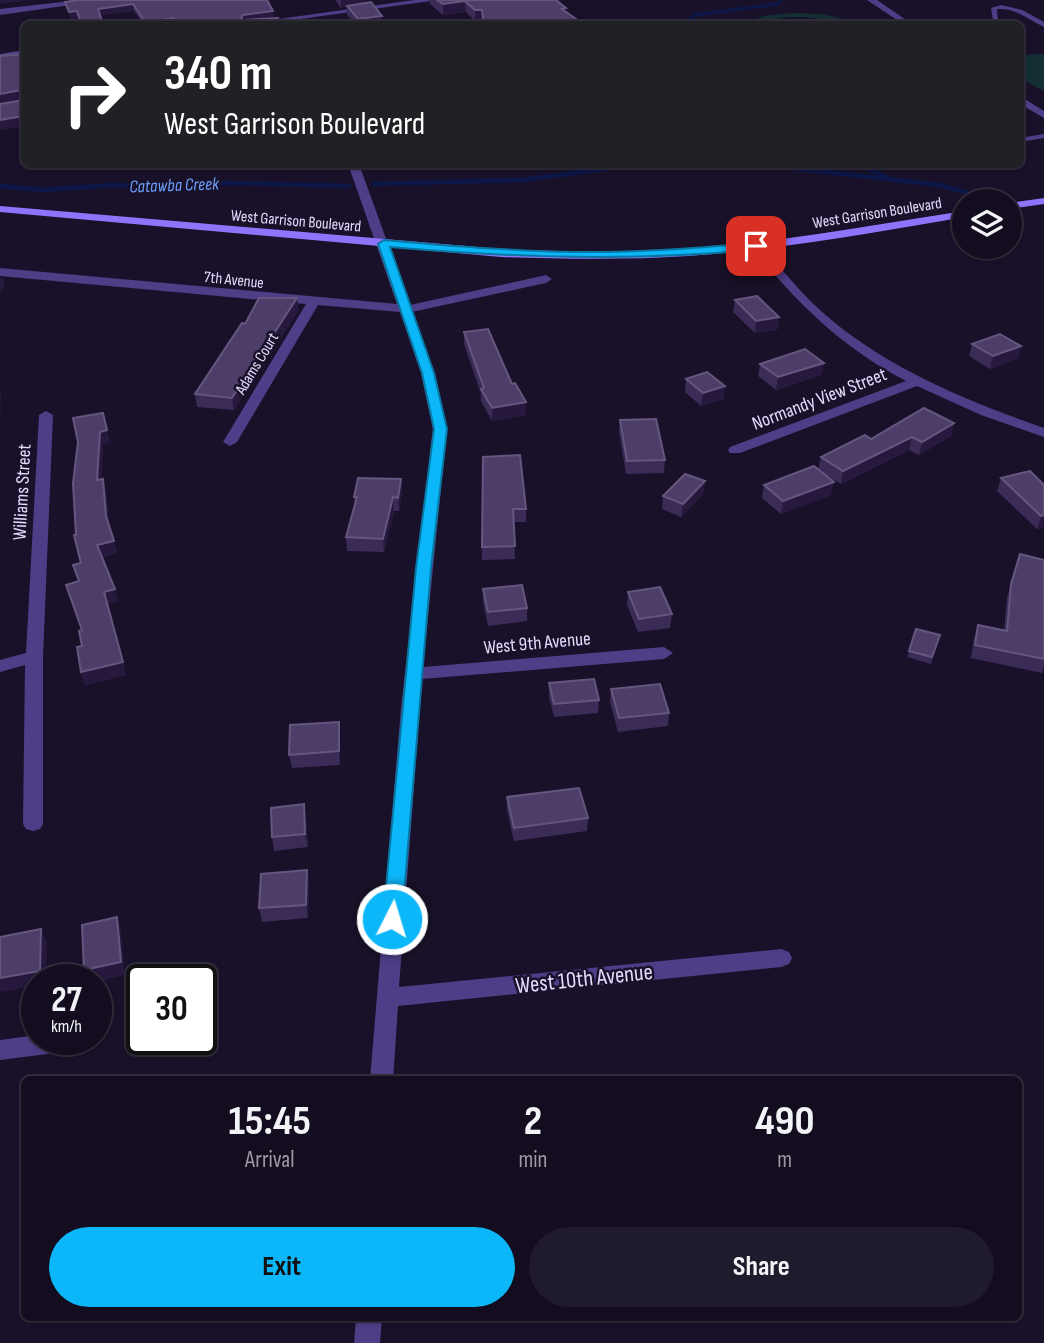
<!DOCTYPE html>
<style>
body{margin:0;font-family:"Sofia Sans Condensed",sans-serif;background:#201b2c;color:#f1f3f6;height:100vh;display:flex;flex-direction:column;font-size:26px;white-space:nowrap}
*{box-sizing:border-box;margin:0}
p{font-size:23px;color:#9d9ca4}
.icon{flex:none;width:38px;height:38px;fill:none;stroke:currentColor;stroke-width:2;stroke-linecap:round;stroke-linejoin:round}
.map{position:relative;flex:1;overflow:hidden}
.drawer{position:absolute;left:21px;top:1076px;width:1001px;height:245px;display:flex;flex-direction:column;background:#130d1f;border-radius:10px;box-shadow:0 2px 5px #0004,0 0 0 2px #322d3d}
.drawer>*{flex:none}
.top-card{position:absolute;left:21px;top:21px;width:1003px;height:147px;border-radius:10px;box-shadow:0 2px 5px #0004,0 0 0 2px #322d3d;background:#202124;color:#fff;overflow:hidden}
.controls{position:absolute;left:952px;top:189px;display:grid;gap:14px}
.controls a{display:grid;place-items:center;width:70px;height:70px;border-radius:50%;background:#130d1f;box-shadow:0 2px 5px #0004,0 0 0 2px #322d3d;font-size:35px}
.speed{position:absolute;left:21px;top:964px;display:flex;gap:14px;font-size:35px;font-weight:700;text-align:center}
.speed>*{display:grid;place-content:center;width:91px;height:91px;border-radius:50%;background:#130d1f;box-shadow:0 2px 5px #0004,0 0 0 2px #322d3d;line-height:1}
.speed small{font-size:18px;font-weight:400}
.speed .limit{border:4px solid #111;border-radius:10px;background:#fff;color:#111}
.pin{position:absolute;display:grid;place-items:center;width:60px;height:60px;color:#fff;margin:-30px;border-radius:14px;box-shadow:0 4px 10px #0006}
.me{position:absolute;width:77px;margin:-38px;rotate:5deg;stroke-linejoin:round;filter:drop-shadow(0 0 5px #0008)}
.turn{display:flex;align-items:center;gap:24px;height:147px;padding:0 28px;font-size:32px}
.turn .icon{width:91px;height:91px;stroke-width:2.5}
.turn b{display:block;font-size:49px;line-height:60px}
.eta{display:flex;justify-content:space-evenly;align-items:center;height:119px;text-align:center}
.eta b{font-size:42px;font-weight:700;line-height:49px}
.cta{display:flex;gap:14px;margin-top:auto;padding:14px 28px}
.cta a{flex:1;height:80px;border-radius:42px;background:#0cb7f9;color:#111;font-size:28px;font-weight:700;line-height:80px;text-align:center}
.cta a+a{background:#201b2c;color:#f1f3f6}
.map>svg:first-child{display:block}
</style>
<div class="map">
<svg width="1044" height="1343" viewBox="0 0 1044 1343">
<rect width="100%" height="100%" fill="#191129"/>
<g fill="#142f33">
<path d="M793 13 821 14 869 24C843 25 818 16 792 17 775 18 760 25 743 24L764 16Z"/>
<path d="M1044 54V91L1020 78V55Z"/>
</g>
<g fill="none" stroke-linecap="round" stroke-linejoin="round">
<path stroke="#0c1747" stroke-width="3.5" d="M684 24 695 15 778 4 780 0"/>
<g stroke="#0c1747" stroke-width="4.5">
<path d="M857 164 888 178"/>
<path d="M374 184 522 180 619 167H782L940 185 967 193"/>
<path d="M0 186 45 190 112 185 153 187 230 183 349 186"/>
</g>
<g fill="#4d3e87" fill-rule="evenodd">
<path d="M1001 5 1022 10 1044 22V27C1028 19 1016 8 997 9L998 22 973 24 993 20 991 8Z"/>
<path d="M1044 134V138L1020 142V138Z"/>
</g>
<g fill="#4d3e87" fill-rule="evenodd">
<path d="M80 0H106L0 15V9Z"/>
<path d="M414 0H438L264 24H244Z"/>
<path d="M867 0H877L912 24H903Z"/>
<path d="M608 19 611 20V24H586Z"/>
<path d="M24 50V56L0 60V54Z"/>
<path d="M1020 96 1044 111V118L1020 104Z"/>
<path d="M348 164H359L410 305 546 275 552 279 546 283 412 312 435 373 447 429 423 667 664 647 673 653 664 659 422 679 399 987 781 949 789 952 792 958 789 964 781 967 398 1006 393 1080H370L401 708 433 429 421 373 400 312 318 305 237 442 230 446 223 442 306 304 0 276V268L397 304Z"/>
<path d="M752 244H760C780 267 799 291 821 311 885 368 965 400 1044 428V437L981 415 917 386 740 453H730L728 450 730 447 906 381C841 347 798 304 752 248Z"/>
<path d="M46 411 53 415 43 657V824L40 829 33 831 26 829 23 824 25 665 0 672V660L26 653 39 415Z"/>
<path d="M37 1035V1040H73L74 1042 71 1049 63 1052 0 1060V1040Z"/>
<path d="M356 1318H382L380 1343H354Z"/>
</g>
<g fill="#8f74fb" fill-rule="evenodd">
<path d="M1044 198V204L1010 209V203Z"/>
<path d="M0 206 501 249C563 252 626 253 688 249 781 242 872 225 964 211V217C873 233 781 249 688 256 626 260 563 259 501 257L0 212Z"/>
</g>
</g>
<g fill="#3b2b57">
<path d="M79 0 274 17 258 19 278 18V24H143L134 11 100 15 103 24H80L78 18 71 19 65 2Z"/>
<path d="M335 0H365V3L383 24H355L347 15V7L341 8Z"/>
<path d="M429 0H556L566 12 583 24H483V20L475 21 466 12 443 15 430 4Z"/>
<path d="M735 300 779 317 777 330 755 333 733 312Z"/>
<path d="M299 310 234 410 197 407 195 394 245 324Z"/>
<path d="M464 332 512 384 526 415 492 421 481 401V394L464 344Z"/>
<path d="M972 344 1021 346 1018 358 990 369 969 356Z"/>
<path d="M824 363 821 375 776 390 758 376 760 364Z"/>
<path d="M686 379 724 399 701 406 685 392Z"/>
<path d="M620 420 665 460 664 473 626 474 619 432Z"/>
<path d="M954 423 951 436 919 455 909 450 841 484 818 470 821 457 871 439Z"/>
<path d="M78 442H110L103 444 101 479 106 491 109 525 117 553 102 557 115 589 118 601 107 604 126 675 85 685 81 672 82 631 66 585 78 582 73 565 81 563 76 535Z"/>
<path d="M483 457 526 509V522H514L515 559 482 560Z"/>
<path d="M1030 471 1044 527 1037 529 997 491 1001 478Z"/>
<path d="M401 479 402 492 399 511H394L384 552 347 551 346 537 355 506 354 497Z"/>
<path d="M705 481 703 494 681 517 662 509 663 496Z"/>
<path d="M764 485 831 495 781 514 762 498Z"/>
<path d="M1020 554 1044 560V667L1042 673 971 658 974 638 978 625 1004 630 1007 598Z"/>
<path d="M483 589 527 608V621L488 626 483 603Z"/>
<path d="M628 592 672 614 670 628 638 632 627 605Z"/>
<path d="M940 635 931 664 907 657 909 651Z"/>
<path d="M549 683 599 700 598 713 554 717 549 697Z"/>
<path d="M611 689 669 713 668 726 618 732 610 702Z"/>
<path d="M339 722 340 735V765L292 768 289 755Z"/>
<path d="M507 797 588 818 587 831 514 841 507 811Z"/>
<path d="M306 818 308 847 274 851 272 837Z"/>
<path d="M307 870 309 883 308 918 262 922 259 908Z"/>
</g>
<g fill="#26193d">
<path d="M0 0H30L0 4Z"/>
<path d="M341 0H365V4L341 8Z"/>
<path d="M465 1 466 12 443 15V4Z"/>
<path d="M133 4 134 11 99 15 98 9Z"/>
<path d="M475 10H482L483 20 475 21Z"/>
<path d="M77 11 78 18 71 19 69 12Z"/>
<path d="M273 11 274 17 244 21 241 18 243 15Z"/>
<path d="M382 16 383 24H358V19Z"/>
<path d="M174 18 175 24H145V22Z"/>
<path d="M21 90 24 99 0 104V94Z"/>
<path d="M24 116V126L0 130V120Z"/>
<path d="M2 276 5 286 0 293V279Z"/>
<path d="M297 298 299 310 234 410 232 398Z"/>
<path d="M779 317 777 330 755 333 756 321Z"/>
<path d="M1021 346 1018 358 990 369 993 356Z"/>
<path d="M824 363 821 375 776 390 778 377Z"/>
<path d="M725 386 724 399 701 406 703 393Z"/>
<path d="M0 390 1 392 0 432Z"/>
<path d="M526 402V415L492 421V408Z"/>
<path d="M954 423 951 436 919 455 922 442Z"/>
<path d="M107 430 110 442 103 444 101 492 97 480 100 432Z"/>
<path d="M912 437 909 450 841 484 843 471Z"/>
<path d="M103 479 106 491 109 529 106 516Z"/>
<path d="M401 479 402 492 399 511 398 498Z"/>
<path d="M705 481 703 494 681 517 683 504Z"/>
<path d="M834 482 831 495 781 514 783 501Z"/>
<path d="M393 497 394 511 384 552 383 539Z"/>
<path d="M1044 515V527L1037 529 1041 516Z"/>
<path d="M114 541 117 553 100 557 97 545Z"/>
<path d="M115 589 118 601 107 604 104 592Z"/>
<path d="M123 662 126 675 85 685 81 672Z"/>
<path d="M339 722 340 735V765L339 751Z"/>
<path d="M304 804 306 818 308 847 305 834Z"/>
<path d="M307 870 309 883 308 918 306 905Z"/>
<path d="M117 917 121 931 125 975 96 982V980H88L84 970Z"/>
<path d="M41 929 47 943 46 980H37V986L0 992V978Z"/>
</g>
<g fill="#4d3e69" stroke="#655680" stroke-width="2">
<path d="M79 0H267L273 11 243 15 241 18 243 20 278 18 275 24H177L174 18 145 22 133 4 98 9 103 24H81L77 11 69 12 65 2Z"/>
<path d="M437 0H556L566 8 562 9 583 24H489L483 19 482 10H475L465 1 443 4Z"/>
<path d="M371 2 382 16 358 19 347 6Z"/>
<path d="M24 54V116L0 120V104L24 100V93L21 90 0 94V56Z"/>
<path d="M757 296 779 317 756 321 735 300Z"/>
<path d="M259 298H297L232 398 195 394 242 323 245 324Z"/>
<path d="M488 329 512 384 515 383 526 402 492 408 481 389 484 388 464 332Z"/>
<path d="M1000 334 1021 346 993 356 972 344Z"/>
<path d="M805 349 824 363 778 377 760 364Z"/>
<path d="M707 372 725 386 703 393 686 379Z"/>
<path d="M924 408 954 423 922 442 912 437 843 471 821 457 865 435 871 439Z"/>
<path d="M103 413 107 430 100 432 97 480 103 479 106 516 114 541 97 545 115 589 104 592 123 662 81 672 77 647 82 646 79 631 82 630 66 585 79 581 73 565 81 563 74 535H76L73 483 78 442 73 418Z"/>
<path d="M656 419 665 460 627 461 620 420Z"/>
<path d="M520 455 526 509H513L515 546 482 547 483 457Z"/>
<path d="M814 466 834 482 783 501 764 485Z"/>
<path d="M1030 471 1044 485V515L1041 516 1001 478Z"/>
<path d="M685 474 705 481 683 504 663 496Z"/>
<path d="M358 478 401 479 398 498 393 497 383 539 346 537 357 497H354Z"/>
<path d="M1020 554 1044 560V659L975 645 978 625 1007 631 1011 584Z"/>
<path d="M522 585 527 608 488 612 483 589Z"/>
<path d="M660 587 672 614 639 619 628 592Z"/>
<path d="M916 629 940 635 932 657 909 651Z"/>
<path d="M594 679 599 700 554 704 549 683Z"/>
<path d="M660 684 669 713 619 718 611 689Z"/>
<path d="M339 722V751L289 755 290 725Z"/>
<path d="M579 788 588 818 514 828 507 797Z"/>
<path d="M304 804 305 834 272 837 271 808Z"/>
<path d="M307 870 306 905 259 908 261 874Z"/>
<path d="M117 917 121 962 84 970 82 925Z"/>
<path d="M41 929 40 971 0 978V937Z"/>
</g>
<path fill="#0cb7f9" stroke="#0877a2" stroke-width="2" d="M384 240C448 246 511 251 575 252 636 253 696 248 756 243L762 246 756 250C629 261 517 258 390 247L434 373 447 429 431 568 402 919 399 925 392 927 386 925 383 919 416 568 434 429 422 373 378 244Z"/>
<g text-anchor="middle" stroke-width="5" stroke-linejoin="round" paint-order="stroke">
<g font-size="16" fill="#e5dafe" stroke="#191129">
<text transform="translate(877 212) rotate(-9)" y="6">West Garrison Boulevard</text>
<text transform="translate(296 220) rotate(5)" y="6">West Garrison Boulevard</text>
<text transform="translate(234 279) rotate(6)" y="6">7th Avenue</text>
<text transform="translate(256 363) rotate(-59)" y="6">Adams Court</text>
</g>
<g font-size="18" font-style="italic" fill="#6b9ffb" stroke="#191129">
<text transform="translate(174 185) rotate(-2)" y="6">Catawba Creek</text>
</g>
<g font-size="19" fill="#e5dafe" stroke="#191129">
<text transform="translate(819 398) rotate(-21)" y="7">Normandy View Street</text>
<text transform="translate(21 492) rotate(-87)" y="7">Williams Street</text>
<text transform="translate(537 642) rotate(-5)" y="7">West 9th Avenue</text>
</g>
<g font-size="23" fill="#e5dafe" stroke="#191129">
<text transform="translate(584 978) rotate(-6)" y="8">West 10th Avenue</text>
</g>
</g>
</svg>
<div class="controls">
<a><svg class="icon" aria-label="layers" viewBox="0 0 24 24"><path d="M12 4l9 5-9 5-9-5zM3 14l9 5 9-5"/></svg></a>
</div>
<div class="speed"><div>27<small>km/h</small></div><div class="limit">30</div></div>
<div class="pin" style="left:756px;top:246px;background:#d93025"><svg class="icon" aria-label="arrive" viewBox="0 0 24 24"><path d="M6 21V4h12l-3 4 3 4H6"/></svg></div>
<svg class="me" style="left:392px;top:919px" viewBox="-20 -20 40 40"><circle r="17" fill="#0cb7f9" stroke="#fff" stroke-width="3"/><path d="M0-11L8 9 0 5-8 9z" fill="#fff"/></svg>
<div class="top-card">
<div class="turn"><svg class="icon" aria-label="right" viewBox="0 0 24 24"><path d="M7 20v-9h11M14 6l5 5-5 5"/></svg><div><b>340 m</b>West Garrison Boulevard</div></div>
</div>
<section class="drawer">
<div class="eta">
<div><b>15:45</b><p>Arrival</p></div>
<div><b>2</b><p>min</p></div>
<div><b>490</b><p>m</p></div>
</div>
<div class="cta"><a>Exit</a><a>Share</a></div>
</section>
</div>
